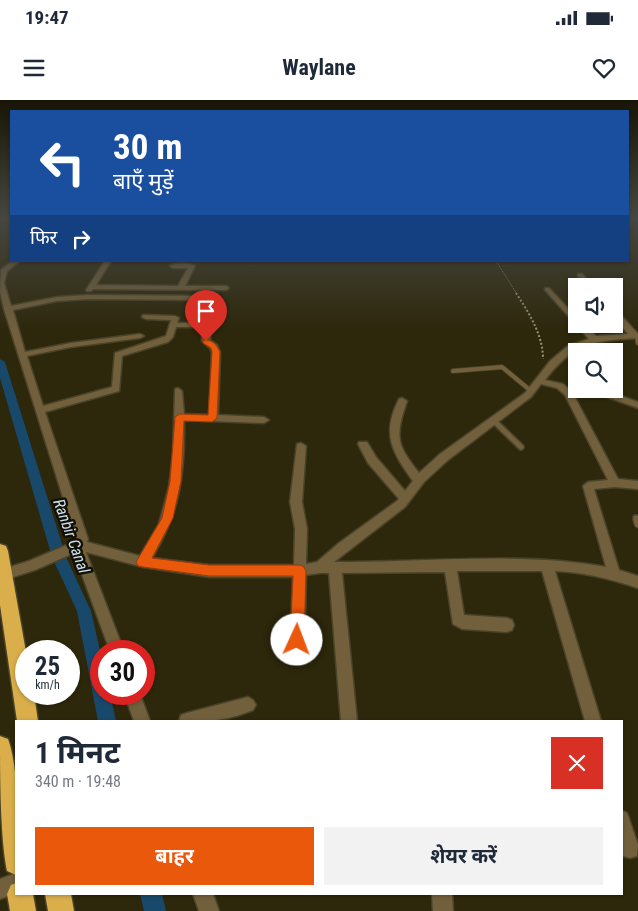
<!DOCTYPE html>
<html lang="hi">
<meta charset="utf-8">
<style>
body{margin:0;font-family:"Roboto Condensed","Noto Sans Devanagari",sans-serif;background:#f2f2f3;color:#1f2937;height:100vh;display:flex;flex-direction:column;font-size:19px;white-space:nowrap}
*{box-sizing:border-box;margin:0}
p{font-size:16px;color:#747a83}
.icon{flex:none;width:28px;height:28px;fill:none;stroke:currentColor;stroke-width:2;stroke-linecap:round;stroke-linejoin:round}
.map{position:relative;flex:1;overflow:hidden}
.panel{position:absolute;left:15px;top:620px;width:608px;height:175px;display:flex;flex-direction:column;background:#fff;border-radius:0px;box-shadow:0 1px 4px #0004}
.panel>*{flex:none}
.banner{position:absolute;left:10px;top:10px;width:619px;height:152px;border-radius:0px;box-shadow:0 1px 4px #0004;background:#1a4fa0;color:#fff;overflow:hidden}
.controls{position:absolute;left:568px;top:178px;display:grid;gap:10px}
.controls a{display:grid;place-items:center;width:55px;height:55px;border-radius:0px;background:#fff;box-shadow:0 1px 4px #0004;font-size:25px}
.speed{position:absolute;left:15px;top:540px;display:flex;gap:10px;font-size:25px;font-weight:700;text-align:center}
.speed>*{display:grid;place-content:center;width:65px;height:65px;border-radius:50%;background:#fff;box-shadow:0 1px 4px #0004;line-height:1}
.speed small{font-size:12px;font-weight:400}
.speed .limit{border:8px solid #d22;background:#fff;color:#111}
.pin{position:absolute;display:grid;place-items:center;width:42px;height:42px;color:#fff;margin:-51px -21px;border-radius:50% 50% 50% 0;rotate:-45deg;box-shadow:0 0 5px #0007}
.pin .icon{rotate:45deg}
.me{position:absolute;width:55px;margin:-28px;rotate:2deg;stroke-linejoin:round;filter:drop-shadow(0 0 4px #0008)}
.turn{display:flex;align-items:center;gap:18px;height:105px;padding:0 20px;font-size:22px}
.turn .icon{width:65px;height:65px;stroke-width:2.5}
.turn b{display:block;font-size:35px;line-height:42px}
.then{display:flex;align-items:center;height:48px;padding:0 20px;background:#0003;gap:10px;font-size:19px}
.round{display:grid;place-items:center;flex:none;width:52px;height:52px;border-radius:0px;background:#f2f2f3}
.head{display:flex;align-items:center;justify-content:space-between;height:85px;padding:0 20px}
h1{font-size:30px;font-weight:700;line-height:38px}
.action{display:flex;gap:10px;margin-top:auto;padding:10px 20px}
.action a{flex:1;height:58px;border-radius:0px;background:#ea580c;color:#fff;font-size:20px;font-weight:700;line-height:58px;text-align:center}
.action a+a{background:#f2f2f3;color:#1f2937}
.status{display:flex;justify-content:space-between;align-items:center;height:35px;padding:0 25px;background:#fff;direction:ltr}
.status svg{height:14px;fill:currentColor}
header{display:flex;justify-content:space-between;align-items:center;height:65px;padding:0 20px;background:#fff;font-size:22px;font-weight:700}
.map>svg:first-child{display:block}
</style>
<div class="status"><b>19:47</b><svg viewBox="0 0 49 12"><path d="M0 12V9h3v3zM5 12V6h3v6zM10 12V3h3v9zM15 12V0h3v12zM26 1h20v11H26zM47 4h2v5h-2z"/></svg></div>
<header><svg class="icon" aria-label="menu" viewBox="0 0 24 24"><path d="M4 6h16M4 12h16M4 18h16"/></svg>Waylane<svg class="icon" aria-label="heart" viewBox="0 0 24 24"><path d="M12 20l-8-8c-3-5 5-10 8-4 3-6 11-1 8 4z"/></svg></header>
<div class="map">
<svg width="638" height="811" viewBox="0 0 638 811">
<rect width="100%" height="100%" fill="#2d270b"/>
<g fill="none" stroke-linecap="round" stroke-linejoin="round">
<g fill="#18496a" fill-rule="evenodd">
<path d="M0 259 5 262 66 457 91 511 101 555V594H110L116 621H98L77 511 52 457 0 278Z"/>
<path d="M140 794H162L166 811H144Z"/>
</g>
<defs>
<g id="lane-far2">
<path d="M637 236 638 243"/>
<path d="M453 271 502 267 531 291"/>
</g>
<g id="lane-far1">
<path d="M494 321 521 347"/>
<path d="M636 418 637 422"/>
</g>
<path id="lane" d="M637 420 638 424"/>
<g id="street">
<path d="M13 161H20L7 171 4 183 11 206 57 197 88 195 208 196 211 198 208 200 88 199 57 201 13 210 25 252 71 243 140 234 144 236 140 238 71 247 27 256 43 306 112 287 115 253 166 236 171 220 146 219 142 217 143 215 175 216 179 218 177 223H200L209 205H213L215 206 208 223 211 229 210 240 217 245 220 252 218 315 264 317 269 320 264 323 184 320C185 373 180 412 152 458L209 465H294L295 429 290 402 297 344 301 343 306 346 302 402 307 429 306 464 317 462 339 443 397 401 399 399 368 363 358 344 359 342H367L376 357 405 391 413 381C392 352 381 334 399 299L402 298 407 301C395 337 396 344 419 373L440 354 525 293 550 261 568 246 589 239 545 190V188H549L576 217V224H583L596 236 628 234 614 217V211H617L638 234V238C593 241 574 242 545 280L563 284 572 292 618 379 638 381V389L615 387 594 389 619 470 638 476V488C611 479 583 472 555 471L601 621H585L542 471H457L464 515 507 518 512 520 514 525 512 530 507 532 462 529 453 524 445 472 342 473 357 621H341L329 473H320L306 475 304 557 302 562 297 564 292 562 290 557 293 477H209L143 467 86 452 124 551H110L74 453 35 470 4 480 0 478V470L29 461 74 442 76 439 4 209 0 191 1 170ZM176 227H202V241L210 248 212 252 209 315 184 314 182 291 178 288 175 289 173 355 169 387 159 424 140 456 87 442 88 439 45 312 119 291 122 256 168 242 173 237ZM541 284 557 288 565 295 608 380 588 382 583 386 606 467C519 451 422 463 334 462L405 407 424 382 448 360 531 297Z"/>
<path d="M105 161H111L96 185 178 186 188 168H173L170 166C175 163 190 163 195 166L185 186H226L229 188 226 190 93 189 91 191H87L86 190Z"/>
<path d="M578 174H582L593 186H587L578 176Z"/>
<path d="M589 289H601L638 302V308L590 291Z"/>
<path d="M124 594H140L150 621H134Z"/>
<path d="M248 597 253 600 256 605 253 610C230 620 204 623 179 621L181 615 187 613Z"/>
<path d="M621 710 627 713 638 745 637 756 630 758 623 756 621 750Z"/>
<path d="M16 773V793L0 799V779Z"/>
<path d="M193 794H213L219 811H199Z"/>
<path d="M432 794H452L453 811H433Z"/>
</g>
<g id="highway">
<path d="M0 444 6 446 8 451 26 552V594H34L38 621H17L0 505Z"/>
<path d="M0 636 8 639C20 670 18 741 16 775L7 771C0 739 0 672 0 636Z"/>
<path d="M16 783V794H33L36 811H10L7 794 11 785Z"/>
<path d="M45 794H71L74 811H48Z"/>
</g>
</defs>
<use href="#lane-far2" stroke="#494329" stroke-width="5.5"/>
<use href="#lane-far1" stroke="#494329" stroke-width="8"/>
<use href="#lane" stroke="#494329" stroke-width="9"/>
<use href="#street" stroke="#494329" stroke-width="3"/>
<use href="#highway" stroke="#494329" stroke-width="3"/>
<path stroke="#96917c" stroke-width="1" stroke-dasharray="1 1" stroke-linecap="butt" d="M496 161 517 194"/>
<path stroke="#96917c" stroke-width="2" stroke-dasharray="2 2" stroke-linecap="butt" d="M516 193C529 213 543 235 543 259"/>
<use href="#lane-far2" stroke="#72603c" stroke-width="4"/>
<use href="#lane-far1" stroke="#72603c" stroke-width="5"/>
<use href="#lane" stroke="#72603c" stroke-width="7"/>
<use href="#street" fill="#72603c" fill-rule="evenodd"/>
<use href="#highway" fill="#daae4a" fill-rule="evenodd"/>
</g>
<linearGradient id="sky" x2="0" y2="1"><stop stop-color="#191506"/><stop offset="0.51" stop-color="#46473f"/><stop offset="1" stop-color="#46473f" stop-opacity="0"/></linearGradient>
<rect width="638" height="232" fill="url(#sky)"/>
<path fill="#ea580c" stroke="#983908" d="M203 240C211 238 217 245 220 252L217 318 212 322 184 321 181 381 173 418 152 458 209 465H300L304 467 306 471 304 540 302 545 297 547 292 545 290 540 293 476H209L143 467 138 466 136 462 162 418 170 381 175 317 180 314 208 315 212 252 211 248 203 243Z"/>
<g text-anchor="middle" stroke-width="5" stroke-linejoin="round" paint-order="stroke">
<g font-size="16" font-style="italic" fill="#cce0f1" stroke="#131005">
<text transform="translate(72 436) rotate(70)" y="6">Ranbir Canal</text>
</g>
</g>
</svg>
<div class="controls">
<a><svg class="icon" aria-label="sound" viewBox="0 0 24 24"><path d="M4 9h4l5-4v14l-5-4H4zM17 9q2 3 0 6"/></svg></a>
<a><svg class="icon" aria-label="search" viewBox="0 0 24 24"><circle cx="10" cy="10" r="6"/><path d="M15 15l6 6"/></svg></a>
</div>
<div class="speed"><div>25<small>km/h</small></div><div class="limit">30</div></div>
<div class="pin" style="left:206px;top:241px;background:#d93025"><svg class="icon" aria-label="arrive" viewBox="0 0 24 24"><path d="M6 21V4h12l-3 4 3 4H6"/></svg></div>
<svg class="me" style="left:297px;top:540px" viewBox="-20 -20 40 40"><circle r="19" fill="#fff"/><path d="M0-13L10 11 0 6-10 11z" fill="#ea580c"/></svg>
<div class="banner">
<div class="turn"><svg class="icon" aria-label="left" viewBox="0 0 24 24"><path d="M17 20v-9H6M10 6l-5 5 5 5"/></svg><div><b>30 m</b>बाएँ मुड़ें</div></div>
<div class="then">फिर<svg class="icon" aria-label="right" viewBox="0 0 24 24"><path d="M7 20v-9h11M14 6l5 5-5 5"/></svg></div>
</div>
<section class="panel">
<div class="head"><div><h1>1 मिनट</h1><p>340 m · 19:48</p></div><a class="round" style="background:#d93025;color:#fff"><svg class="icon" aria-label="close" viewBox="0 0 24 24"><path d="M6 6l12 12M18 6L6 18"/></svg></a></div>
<div class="action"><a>बाहर</a><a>शेयर करें</a></div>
</section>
</div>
